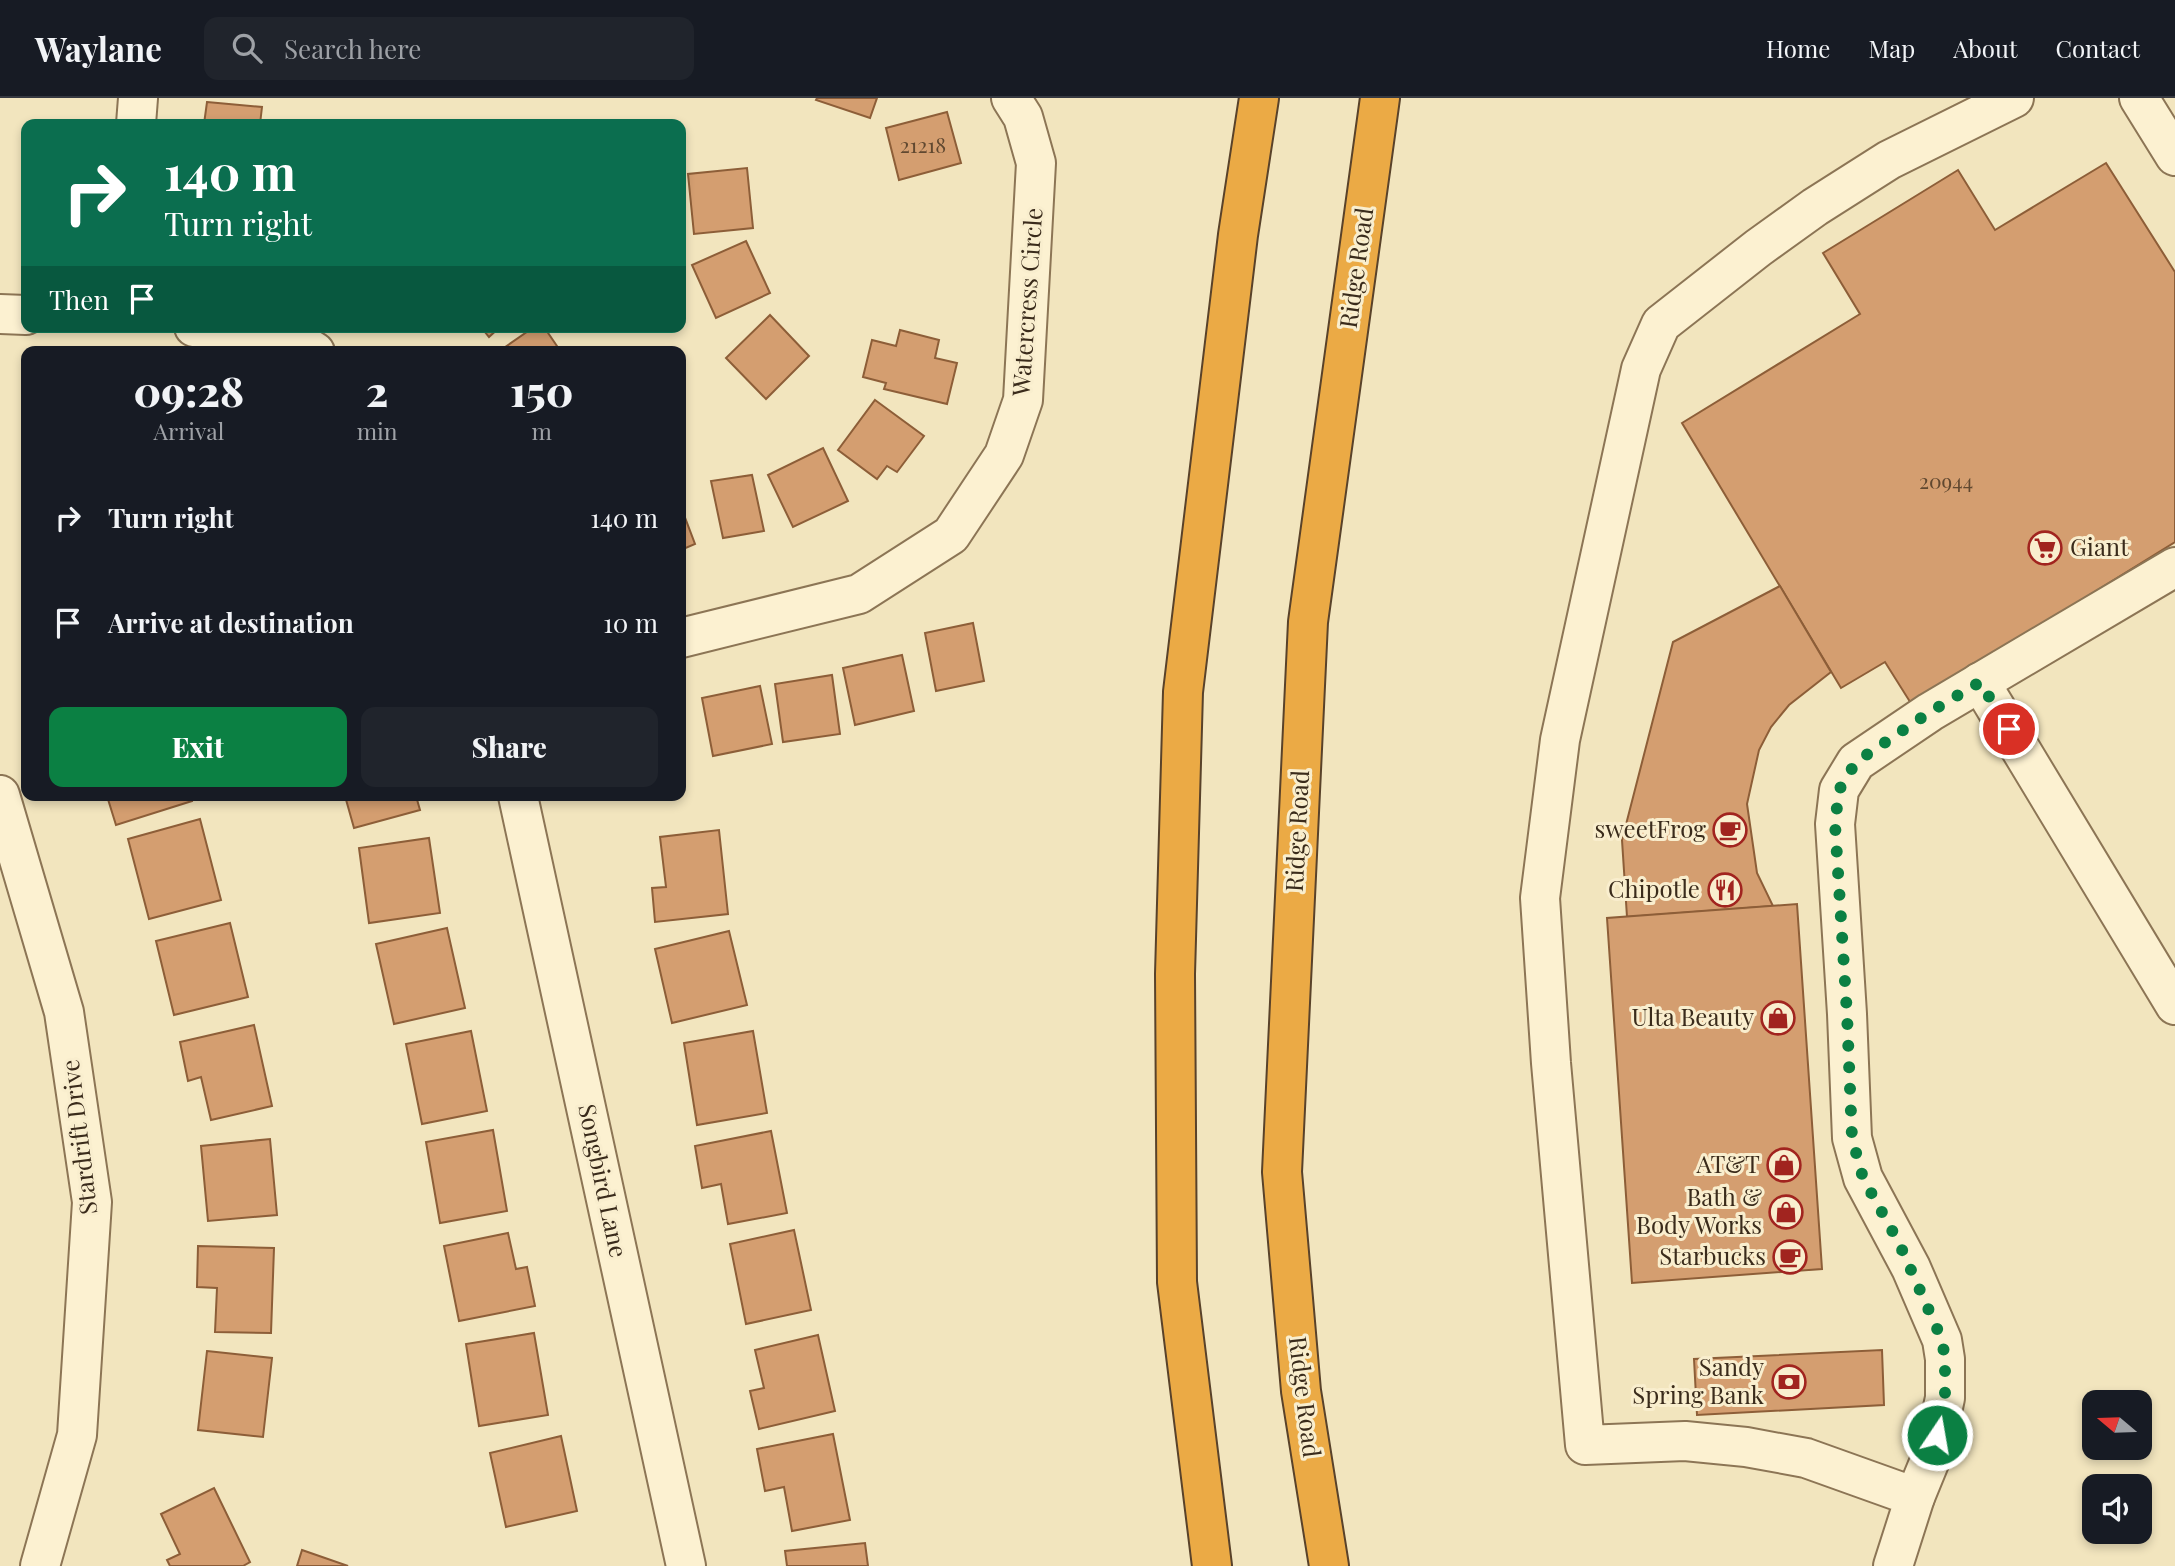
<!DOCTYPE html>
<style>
body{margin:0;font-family:"Playfair Display",serif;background:#20242c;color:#f1f3f6;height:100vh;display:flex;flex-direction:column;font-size:26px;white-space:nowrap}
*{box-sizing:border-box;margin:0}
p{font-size:23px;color:#9ea1a6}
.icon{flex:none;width:38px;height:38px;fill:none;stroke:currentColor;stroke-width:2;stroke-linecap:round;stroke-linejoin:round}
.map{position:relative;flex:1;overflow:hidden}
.drawer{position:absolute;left:21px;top:248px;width:665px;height:455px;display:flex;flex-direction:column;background:#171b24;border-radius:14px;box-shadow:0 4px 10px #0003}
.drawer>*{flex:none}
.guide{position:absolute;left:21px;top:21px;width:665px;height:214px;border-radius:14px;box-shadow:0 4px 10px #0003;background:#0b6e4f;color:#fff;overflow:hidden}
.needle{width:46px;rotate:289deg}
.tools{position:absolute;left:2082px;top:1292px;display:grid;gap:14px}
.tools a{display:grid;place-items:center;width:70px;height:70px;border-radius:14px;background:#171b24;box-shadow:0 4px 10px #0003;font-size:35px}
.pin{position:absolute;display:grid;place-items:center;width:60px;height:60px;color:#fff;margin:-30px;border:4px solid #fff;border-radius:50%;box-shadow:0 2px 7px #0007}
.me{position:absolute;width:77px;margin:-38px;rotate:12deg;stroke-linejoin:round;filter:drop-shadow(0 0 5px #0008)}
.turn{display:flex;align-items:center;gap:24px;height:147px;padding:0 28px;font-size:32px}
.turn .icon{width:91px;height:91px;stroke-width:2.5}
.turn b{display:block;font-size:49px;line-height:60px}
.then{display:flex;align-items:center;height:66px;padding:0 28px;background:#0003;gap:14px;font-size:26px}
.eta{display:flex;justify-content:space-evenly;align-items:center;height:119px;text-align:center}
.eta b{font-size:42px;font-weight:800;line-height:49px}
.button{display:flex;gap:14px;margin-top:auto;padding:14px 28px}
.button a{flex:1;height:80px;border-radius:14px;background:#0b8043;color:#fff;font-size:28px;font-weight:800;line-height:80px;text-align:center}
.button a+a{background:#20242c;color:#f1f3f6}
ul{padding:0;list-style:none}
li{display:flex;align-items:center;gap:21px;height:105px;padding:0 28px}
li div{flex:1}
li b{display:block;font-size:26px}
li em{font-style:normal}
header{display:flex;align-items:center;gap:42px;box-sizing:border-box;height:98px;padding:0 35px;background:#171b24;border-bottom:2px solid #363941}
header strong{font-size:33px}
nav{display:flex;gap:38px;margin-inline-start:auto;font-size:24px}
.search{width:490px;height:63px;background:#20242c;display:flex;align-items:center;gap:18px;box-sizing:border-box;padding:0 24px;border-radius:14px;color:#9ea1a6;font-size:26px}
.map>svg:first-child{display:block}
</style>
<header>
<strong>Waylane</strong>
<div class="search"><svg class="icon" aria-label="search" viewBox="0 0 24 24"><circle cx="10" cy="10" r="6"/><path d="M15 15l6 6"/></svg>Search here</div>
<nav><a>Home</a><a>Map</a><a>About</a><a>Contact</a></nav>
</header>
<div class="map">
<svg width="2175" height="1468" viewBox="0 0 2175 1468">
<rect width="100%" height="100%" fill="#f2e5be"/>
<g fill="#d49e70" stroke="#8d5e38" stroke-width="2">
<path d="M817 0H877L870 20 816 2Z"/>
<path d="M207 4 262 9 260 26H204Z"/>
<path d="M947 14 961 65 899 82 886 30Z"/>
<path d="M2106 65 2175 174V444L1912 607 1885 564 1841 590 1682 325 1860 216 1823 155 1958 72 1995 132Z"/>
<path d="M747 70 753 130 694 136 688 76Z"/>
<path d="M746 143 770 195 716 220 692 167Z"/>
<path d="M770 217 809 258 766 301 726 260Z"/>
<path d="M481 229H500L489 239Z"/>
<path d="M534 229H544L561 254H498Z"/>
<path d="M900 232 939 242 935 260 957 265 947 306 884 291 886 285 863 279 872 242 896 248Z"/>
<path d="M875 302 924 338 897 374 887 368 877 381 838 352Z"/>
<path d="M823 350 848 403 793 429 768 377Z"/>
<path d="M752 377 764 433 723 440 711 383Z"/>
<path d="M681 409 695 446 681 452Z"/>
<path d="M1780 488 1831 574 1789 607 1771 629 1759 652 1747 706 1757 775 1773 808 1627 819 1622 742 1673 544Z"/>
<path d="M973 525 984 583 936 593 925 535Z"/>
<path d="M902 557 914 613 855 627 843 570Z"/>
<path d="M832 577 840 636 783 644 775 586Z"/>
<path d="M760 588 772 646 713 658 702 600Z"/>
<path d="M107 698H191L192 703 116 727Z"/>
<path d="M345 698H416L420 712 354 730Z"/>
<path d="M200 721 221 802 149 821 128 741Z"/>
<path d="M719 732 728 816 655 824 652 790 666 789 660 739Z"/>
<path d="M429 740 440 815 369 825 359 750Z"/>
<path d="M1797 806 1822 1171 1632 1185 1607 820Z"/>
<path d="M230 825 248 899 174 917 156 843Z"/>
<path d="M447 830 465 910 394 926 376 846Z"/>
<path d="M729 833 747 907 672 925 655 851Z"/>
<path d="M254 927 272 1008 211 1022 201 979 188 983 180 944Z"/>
<path d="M471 933 487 1013 422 1026 406 946Z"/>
<path d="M753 933 767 1015 697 1027 684 945Z"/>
<path d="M493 1032 507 1113 440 1125 426 1044Z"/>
<path d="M771 1033 787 1115 728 1126 721 1086 702 1090 695 1048Z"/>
<path d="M270 1041 277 1117 208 1123 201 1048Z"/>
<path d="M794 1132 811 1212 746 1226 730 1146Z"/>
<path d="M508 1135 516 1171 527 1169 535 1208 459 1223 444 1148Z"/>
<path d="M198 1148 274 1150 271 1235 215 1234 217 1190 197 1189Z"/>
<path d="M534 1235 548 1317 479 1328 466 1246Z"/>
<path d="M818 1237 835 1313 759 1331 750 1293 764 1290 755 1252Z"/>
<path d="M1882 1252 1884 1307 1697 1317 1694 1261Z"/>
<path d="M207 1253 272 1260 263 1339 198 1332Z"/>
<path d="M833 1336 850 1422 792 1433 784 1389 765 1393 757 1351Z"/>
<path d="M561 1338 577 1413 506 1429 490 1355Z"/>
<path d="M214 1390 250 1464 243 1468H170L167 1462 180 1456 161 1416Z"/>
<path d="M865 1445 868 1468H787L785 1453Z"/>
<path d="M302 1452 348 1468H297Z"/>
</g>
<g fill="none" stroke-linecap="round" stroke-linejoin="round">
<defs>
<g id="minor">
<path d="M2139 0 2175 58"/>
<path d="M136 26 138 0"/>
<path d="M0 216 26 217"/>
<path d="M194 229 290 238 315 254"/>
<path d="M681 540 859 496 951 437 1004 357 1023 302 1036 65 1023 19 1011 0"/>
<path d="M1980 584 2175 907"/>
<path d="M0 697 64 914 92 1104 77 1337 40 1468"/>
<path d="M518 698 686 1468"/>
<path d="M1915 1399 1933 1355 1945 1300V1261L1942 1242 1911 1170 1863 1080 1852 1040 1847 916 1835 726 1839 692 1856 664 1930 614 2175 469"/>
<path d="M1893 1468 1915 1399 1806 1360 1746 1349 1685 1343 1585 1347 1551 965 1540 800 1560 642 1641 271 1661 226 1758 150 1815 109 1889 62 2014 0"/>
</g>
<g id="highway">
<path d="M1212 1468 1177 1184 1175 876 1183 594 1238 137 1259 0"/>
<path d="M1329 1468 1301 1293 1282 1074 1308 524 1380 0"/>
</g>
</defs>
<use href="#minor" stroke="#8c7555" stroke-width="42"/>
<use href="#highway" stroke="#59422a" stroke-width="42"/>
<use href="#minor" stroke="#fcf1d1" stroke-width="38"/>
<use href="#highway" stroke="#ebaa45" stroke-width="38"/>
</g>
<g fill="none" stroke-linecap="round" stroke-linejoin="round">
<path stroke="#0b8043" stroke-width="12" stroke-dasharray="0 21.6" d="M1937 1337 1945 1300V1261L1942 1242 1899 1145 1863 1080 1852 1040 1847 916 1835 726 1839 692 1856 664 1930 614 1980 584 2009 631"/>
</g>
<defs>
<symbol id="supermarket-ring" viewBox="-11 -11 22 22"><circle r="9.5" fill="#f9eece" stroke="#a1241f" stroke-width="1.5"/><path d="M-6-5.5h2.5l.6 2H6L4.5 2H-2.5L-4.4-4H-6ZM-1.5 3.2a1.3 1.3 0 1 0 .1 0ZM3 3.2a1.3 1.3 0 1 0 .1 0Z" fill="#a1241f"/></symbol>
<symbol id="cafe-ring" viewBox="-11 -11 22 22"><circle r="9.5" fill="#f9eece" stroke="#a1241f" stroke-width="1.5"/><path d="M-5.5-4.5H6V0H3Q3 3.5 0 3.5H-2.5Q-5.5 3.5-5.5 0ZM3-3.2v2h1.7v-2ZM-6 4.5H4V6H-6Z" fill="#a1241f"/></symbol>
<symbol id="restaurant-ring" viewBox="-11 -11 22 22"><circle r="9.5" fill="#f9eece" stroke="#a1241f" stroke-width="1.5"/><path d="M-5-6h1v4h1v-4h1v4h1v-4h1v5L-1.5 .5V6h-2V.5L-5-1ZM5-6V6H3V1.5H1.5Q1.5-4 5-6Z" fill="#a1241f"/></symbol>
<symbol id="shop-ring" viewBox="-11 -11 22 22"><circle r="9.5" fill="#f9eece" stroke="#a1241f" stroke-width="1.5"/><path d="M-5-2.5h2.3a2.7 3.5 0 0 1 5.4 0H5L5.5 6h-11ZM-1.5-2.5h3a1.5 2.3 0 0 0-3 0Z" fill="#a1241f"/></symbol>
<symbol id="bank-ring" viewBox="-11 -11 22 22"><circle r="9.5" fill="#f9eece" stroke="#a1241f" stroke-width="1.5"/><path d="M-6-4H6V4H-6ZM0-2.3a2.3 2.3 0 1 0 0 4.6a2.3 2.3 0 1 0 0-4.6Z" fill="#a1241f"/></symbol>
</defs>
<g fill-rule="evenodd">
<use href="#supermarket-ring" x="2026" y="431" width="38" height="38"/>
<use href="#cafe-ring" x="1711" y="713" width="38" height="38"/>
<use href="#restaurant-ring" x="1706" y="773" width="38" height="38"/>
<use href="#shop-ring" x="1759" y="901" width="38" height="38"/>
<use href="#shop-ring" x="1765" y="1048" width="38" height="38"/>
<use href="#shop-ring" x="1767" y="1095" width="38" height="38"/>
<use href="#cafe-ring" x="1771" y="1140" width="38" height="38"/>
<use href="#bank-ring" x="1770" y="1265" width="38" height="38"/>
</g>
<g text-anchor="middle" stroke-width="6" stroke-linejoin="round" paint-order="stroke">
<g font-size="21" fill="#604830">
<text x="923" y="55">21218</text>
<text x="1946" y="391">20944</text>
</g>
<g font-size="24" fill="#3a2b1b" stroke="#f9eece">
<text transform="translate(1357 170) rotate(-82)" y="8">Ridge Road</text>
<text transform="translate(1028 204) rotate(-86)" y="8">Watercress Circle</text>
<text transform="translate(1298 733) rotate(-87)" y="8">Ridge Road</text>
<text transform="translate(80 1039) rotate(-97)" y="8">Stardrift Drive</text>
<text transform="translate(602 1083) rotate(78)" y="8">Songbird Lane</text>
<text transform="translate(1304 1299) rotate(83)" y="8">Ridge Road</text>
</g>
<g font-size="24" fill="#3a2b1b" stroke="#f9eece" text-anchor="end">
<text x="2070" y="458" text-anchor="start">Giant</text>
<text x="1706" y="740">sweetFrog</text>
<text x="1700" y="800">Chipotle</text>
<text x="1754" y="928">Ulta Beauty</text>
<text x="1760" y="1075">AT&amp;T</text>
<text x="1762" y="1108">Bath &amp;<tspan x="1762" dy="28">Body Works</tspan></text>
<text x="1766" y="1167">Starbucks</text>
<text x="1764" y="1278">Sandy<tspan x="1764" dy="28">Spring Bank</tspan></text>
</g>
</g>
</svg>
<div class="tools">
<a><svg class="needle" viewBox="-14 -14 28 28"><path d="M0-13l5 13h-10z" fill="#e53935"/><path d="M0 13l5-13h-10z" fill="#9ea1a6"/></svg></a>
<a><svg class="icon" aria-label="sound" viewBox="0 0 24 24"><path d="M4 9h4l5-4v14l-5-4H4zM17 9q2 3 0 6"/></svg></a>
</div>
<div class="pin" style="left:2009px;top:631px;background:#d93025"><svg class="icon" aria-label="arrive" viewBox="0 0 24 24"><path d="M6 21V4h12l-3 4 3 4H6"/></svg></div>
<svg class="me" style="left:1937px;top:1337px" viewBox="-20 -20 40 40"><circle r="17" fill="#0b8043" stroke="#fff" stroke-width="3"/><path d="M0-11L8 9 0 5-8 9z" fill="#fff"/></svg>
<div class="guide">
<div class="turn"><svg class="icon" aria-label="right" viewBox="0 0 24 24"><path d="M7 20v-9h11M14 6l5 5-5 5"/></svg><div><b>140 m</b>Turn right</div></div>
<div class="then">Then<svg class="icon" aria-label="arrive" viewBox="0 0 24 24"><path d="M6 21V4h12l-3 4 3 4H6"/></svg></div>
</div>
<section class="drawer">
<div class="eta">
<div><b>09:28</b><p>Arrival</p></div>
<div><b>2</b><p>min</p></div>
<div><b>150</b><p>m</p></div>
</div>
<ul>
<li><svg class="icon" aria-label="right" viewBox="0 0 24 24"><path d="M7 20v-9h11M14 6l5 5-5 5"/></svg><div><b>Turn right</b></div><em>140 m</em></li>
<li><svg class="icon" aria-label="arrive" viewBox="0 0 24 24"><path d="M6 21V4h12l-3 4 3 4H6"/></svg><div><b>Arrive at destination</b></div><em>10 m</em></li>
</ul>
<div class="button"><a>Exit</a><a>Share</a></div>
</section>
</div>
